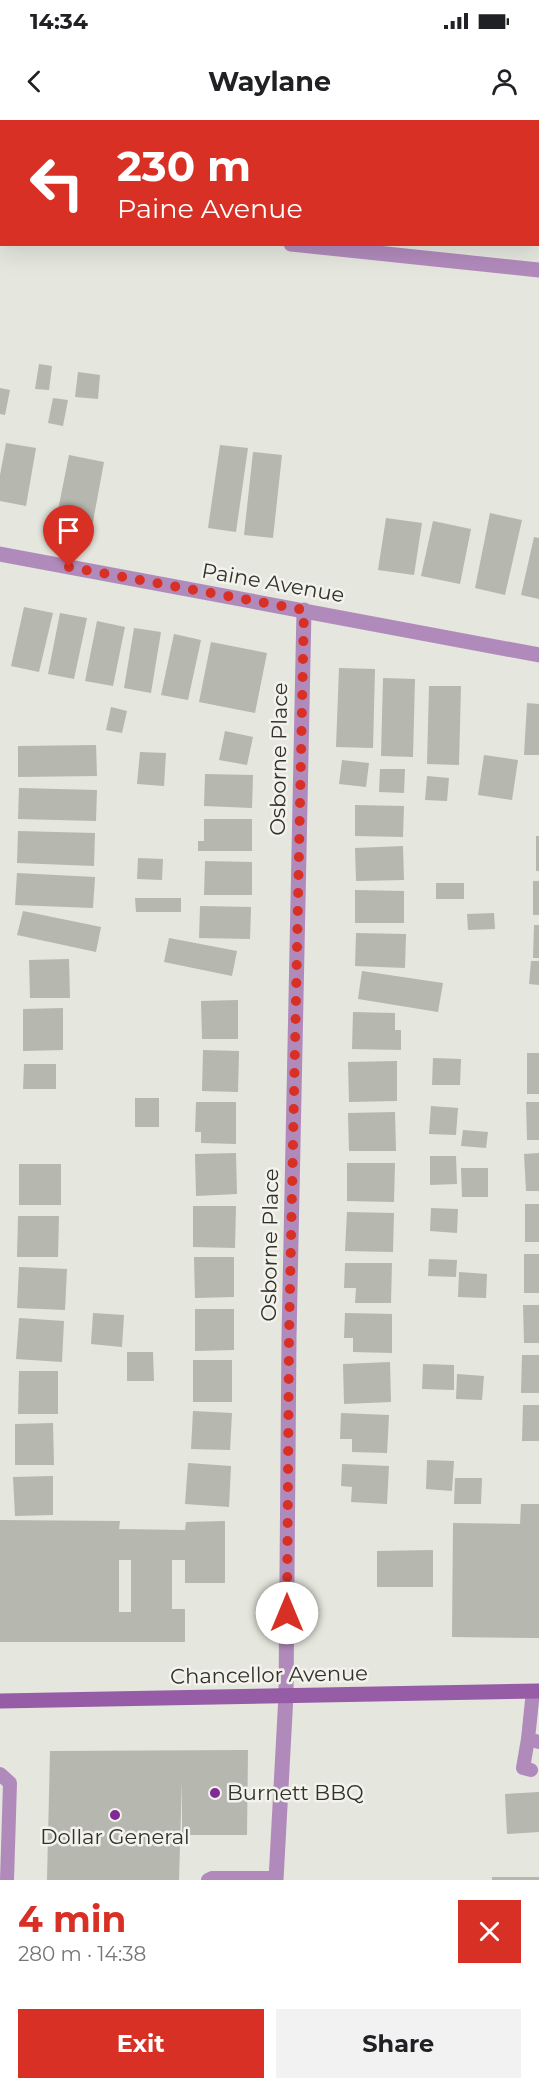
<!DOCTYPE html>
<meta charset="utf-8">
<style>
body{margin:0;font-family:Montserrat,sans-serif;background:#f2f2f2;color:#202124;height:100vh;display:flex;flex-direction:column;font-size:22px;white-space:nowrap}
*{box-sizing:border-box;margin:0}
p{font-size:20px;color:#757577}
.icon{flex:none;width:33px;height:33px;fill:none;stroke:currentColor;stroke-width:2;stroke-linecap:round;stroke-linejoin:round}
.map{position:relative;height:1760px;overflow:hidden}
.drawer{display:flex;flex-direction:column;background:#fff;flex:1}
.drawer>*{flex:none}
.banner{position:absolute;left:0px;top:0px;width:540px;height:126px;box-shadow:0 6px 24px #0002;background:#d93025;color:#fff;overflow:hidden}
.pin{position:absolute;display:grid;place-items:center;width:51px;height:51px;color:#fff;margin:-62px -26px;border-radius:50% 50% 50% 0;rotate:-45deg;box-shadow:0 0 6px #0007}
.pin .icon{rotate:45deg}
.me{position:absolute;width:66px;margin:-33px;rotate:0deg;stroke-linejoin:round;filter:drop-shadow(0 0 4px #0008)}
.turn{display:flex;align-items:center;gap:21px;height:126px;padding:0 18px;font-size:27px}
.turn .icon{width:78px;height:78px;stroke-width:2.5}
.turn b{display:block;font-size:42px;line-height:51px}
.round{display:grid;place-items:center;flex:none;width:63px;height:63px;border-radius:0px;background:#f2f2f2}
.headline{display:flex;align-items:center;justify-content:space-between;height:102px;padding:0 18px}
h1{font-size:36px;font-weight:700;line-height:45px;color:#d93025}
.cta{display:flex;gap:12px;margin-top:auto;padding:12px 18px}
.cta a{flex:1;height:69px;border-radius:0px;background:#d93025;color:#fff;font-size:24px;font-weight:700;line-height:69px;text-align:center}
.cta a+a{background:#f2f2f2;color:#202124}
.status{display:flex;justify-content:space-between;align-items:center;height:42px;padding:0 30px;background:#fff;direction:ltr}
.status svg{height:16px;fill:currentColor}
header{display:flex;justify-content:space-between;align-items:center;height:78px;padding:0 18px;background:#fff;font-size:27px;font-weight:700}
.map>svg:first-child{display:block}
</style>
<div class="status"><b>14:34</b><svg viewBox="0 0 49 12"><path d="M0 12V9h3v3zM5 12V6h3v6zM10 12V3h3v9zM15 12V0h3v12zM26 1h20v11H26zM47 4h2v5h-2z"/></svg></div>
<header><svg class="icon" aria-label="back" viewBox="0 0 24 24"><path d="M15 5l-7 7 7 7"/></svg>Waylane<svg class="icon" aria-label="person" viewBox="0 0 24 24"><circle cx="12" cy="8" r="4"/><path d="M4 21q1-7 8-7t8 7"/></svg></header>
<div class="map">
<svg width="539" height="1760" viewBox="0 0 539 1760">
<rect width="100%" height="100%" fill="#e5e6dd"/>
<g fill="#b6b7af" fill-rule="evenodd">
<path d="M39 244 52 246 49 270 35 269Z"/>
<path d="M78 252 100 255 98 279 75 277Z"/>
<path d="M0 268 10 270 5 295 0 294Z"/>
<path d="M53 278 68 280 63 306 48 303Z"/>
<path d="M6 323 36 328 26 386 0 381V355Z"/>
<path d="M220 325 248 328 236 412 208 408Z"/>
<path d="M253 332 282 335 273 418 244 415Z"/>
<path d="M69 335 104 342 92 407 56 400Z"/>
<path d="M490 393 522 400 505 475 475 468Z"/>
<path d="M386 398 422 403 414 455 378 450Z"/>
<path d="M433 401 471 409 460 464 421 456Z"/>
<path d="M534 417 539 418V479L521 475Z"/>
<path d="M24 487 53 493 39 552 11 546Z"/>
<path d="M60 493 87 498 74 559 48 554Z"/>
<path d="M97 501 125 507 113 566 85 561Z"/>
<path d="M134 508 161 512 151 573 124 568Z"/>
<path d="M174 514 201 520 188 580 161 575Z"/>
<path d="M211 522 267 533 255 593 199 582Z"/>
<path d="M339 548 375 549 373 628 336 627Z"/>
<path d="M383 558 415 559 413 637 381 636Z"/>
<path d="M429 566H461L459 645 427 644Z"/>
<path d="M527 583 539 584V635H524Z"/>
<path d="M111 587 127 591 122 613 106 610Z"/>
<path d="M225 611 253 617 247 645 219 640Z"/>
<path d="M96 625 97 656 18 657V626Z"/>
<path d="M140 632 166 633 164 666 137 664Z"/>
<path d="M484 635 518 640 512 680 478 675Z"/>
<path d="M342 640 369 643 366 667 339 664Z"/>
<path d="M380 649H405L404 673 379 672Z"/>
<path d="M205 654 253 655 252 688 204 686Z"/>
<path d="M427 656 449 658 447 681 425 680Z"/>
<path d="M19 668 97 670 96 701 18 699Z"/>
<path d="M355 685 404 686 403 717 355 716Z"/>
<path d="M204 699H252V731H198V721H204Z"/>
<path d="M18 711 95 713 94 746 17 743Z"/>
<rect x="536" y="716" width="3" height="35"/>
<path d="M403 726 404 760 356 761 355 728Z"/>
<path d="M138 738 163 739 162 760 137 759Z"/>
<path d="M205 741 252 742V775H204Z"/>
<path d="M17 753 95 757 93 788 15 785Z"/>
<rect x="533" y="761" width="6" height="34"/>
<rect x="436" y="763" width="28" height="16"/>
<path d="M355 770 404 771V803H355Z"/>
<path d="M135 778H181V792H136Z"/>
<path d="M200 786 251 787 250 819 199 818Z"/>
<path d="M23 791 101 807 96 832 17 815Z"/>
<path d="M494 793 495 809 468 810 467 794Z"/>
<path d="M534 805H539V838H533Z"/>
<path d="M356 813 406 814 405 848 355 846Z"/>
<path d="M169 818 237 831 232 856 164 842Z"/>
<path d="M69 839 70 878H30L29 840Z"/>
<path d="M531 841H539V865L529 864Z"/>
<path d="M362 851 443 863 438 892 358 879Z"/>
<path d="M238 880V919H202L201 881Z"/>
<path d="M63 888V930L23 931V889Z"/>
<path d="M353 892 395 893V910H401V930L352 929Z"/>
<path d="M203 930 239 931 238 972 202 971Z"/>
<rect x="527" y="933" width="12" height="41"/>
<path d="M433 938 461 939 460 965H432Z"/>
<path d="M397 941V981L349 982 348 942Z"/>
<path d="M24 944H56V969H23Z"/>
<rect x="135" y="978" width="24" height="29"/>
<path d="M196 982H236V1024L201 1023V1012H195Z"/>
<path d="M526 982H539V1020H527Z"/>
<path d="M431 986 458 988 456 1015 429 1014Z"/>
<path d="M395 992 396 1031H349L348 993Z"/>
<path d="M463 1010 488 1012 486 1028 461 1026Z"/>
<path d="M236 1033 237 1074 196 1076 195 1034Z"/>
<path d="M539 1033V1071H526L524 1034Z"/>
<path d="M430 1036H456L457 1064 430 1065Z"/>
<path d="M347 1043H395L394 1082 347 1081Z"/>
<rect x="19" y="1044" width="42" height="41"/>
<path d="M461 1048H488V1077H462Z"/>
<rect x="525" y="1084" width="14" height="38"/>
<path d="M193 1086H236L235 1128 193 1127Z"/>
<path d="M431 1088 458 1089 457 1113 430 1111Z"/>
<path d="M347 1092 394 1093 393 1132 345 1131Z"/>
<path d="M18 1096H59L58 1137H17Z"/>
<rect x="524" y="1134" width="15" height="39"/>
<path d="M194 1137H234V1177L195 1178Z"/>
<path d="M429 1139 457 1140 456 1157 428 1156Z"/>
<path d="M345 1143H392L391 1183H355L356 1168H344Z"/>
<path d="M19 1147 67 1149 65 1190 17 1188Z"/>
<path d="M459 1152 487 1154 486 1178 458 1177Z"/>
<path d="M523 1185H539V1223H524Z"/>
<path d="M195 1189H234V1230L195 1231Z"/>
<path d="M93 1193 124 1195 122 1227 91 1224Z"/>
<path d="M345 1193 392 1194V1233L353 1232V1218H344Z"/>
<path d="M19 1198 64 1201 62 1242 16 1239Z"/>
<path d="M127 1232H153L154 1261H127Z"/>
<path d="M522 1235H539V1273H521Z"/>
<rect x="193" y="1240" width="39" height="42"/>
<path d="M390 1242 391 1282 344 1284 343 1244Z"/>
<path d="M423 1244 454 1245V1270L422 1269Z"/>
<path d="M19 1251H58V1294H18Z"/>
<path d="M457 1254 484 1256 482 1280 456 1279Z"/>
<path d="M523 1285H539V1321H522Z"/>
<path d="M193 1291 232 1293 230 1330 191 1329Z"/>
<path d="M341 1293 389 1295 387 1333 352 1332V1319H340Z"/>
<path d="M53 1303 54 1345H15V1304Z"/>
<path d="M427 1340 454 1341 452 1371 426 1369Z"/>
<path d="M188 1343 231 1346 229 1387 185 1384Z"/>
<path d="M342 1344 389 1346 387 1384 351 1382 352 1367 341 1366Z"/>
<path d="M53 1356V1395L15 1396 13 1357Z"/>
<path d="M455 1358H482L481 1384H454Z"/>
<path d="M521 1384H539V1518L452 1517 453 1403 520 1404Z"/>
<path d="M0 1400 120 1401 119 1409 185 1410 186 1402 225 1401V1463H185V1440H172V1489H185V1522H0ZM119 1440H131V1492H119Z"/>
<path d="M433 1430V1467H377V1431Z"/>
<path d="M248 1630 247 1715H182V1659L179 1760H47L50 1631Z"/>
<path d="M539 1672V1712L507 1714 505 1674Z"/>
<rect x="492" y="1757" width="47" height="3"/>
</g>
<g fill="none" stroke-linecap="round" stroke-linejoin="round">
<g stroke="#b18abc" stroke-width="14">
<path d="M533 1571 528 1619 539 1622"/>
<path d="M528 1619 523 1648 531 1650"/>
<path d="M0 1654 10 1663 7 1760"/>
<path d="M208 1760 212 1758H276"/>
</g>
<g stroke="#b18abc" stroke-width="15">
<path d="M0 94 2 95"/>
<path d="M291 124 539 150"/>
<path d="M276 1760 286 1575 289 1218 304 490"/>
</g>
<path stroke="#b18abc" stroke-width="15" d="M0 434 539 535"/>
<path stroke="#965ca6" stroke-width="15" d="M0 1581 539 1571"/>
</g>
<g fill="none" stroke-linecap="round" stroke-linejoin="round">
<path stroke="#d93025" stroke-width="10" stroke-dasharray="0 18" d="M69 447 304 490 289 1218 287 1493"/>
</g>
<g fill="#812a97" stroke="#f3f3eb" stroke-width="2">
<circle cx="215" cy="1673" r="6"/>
<circle cx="115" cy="1695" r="6"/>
</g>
<g text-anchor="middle" stroke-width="5" stroke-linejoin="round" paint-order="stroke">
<g font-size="21" fill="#31312e" stroke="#f3f3eb">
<text transform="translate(273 463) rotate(10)" y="7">Paine Avenue</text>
<text transform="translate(279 639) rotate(-89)" y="7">Osborne Place</text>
<text transform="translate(270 1125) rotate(-89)" y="7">Osborne Place</text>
<text transform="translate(269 1555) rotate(-1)" y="7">Chancellor Avenue</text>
</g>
<g font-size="21" fill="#31312e" stroke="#f3f3eb" text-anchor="start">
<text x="227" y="1680">Burnett BBQ</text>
<text x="115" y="1724" text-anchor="middle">Dollar General</text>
</g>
</g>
</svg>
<div class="pin" style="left:69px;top:447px;background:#d93025"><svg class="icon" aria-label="arrive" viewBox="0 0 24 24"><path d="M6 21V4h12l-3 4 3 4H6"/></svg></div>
<svg class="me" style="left:287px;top:1493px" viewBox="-20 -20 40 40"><circle r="19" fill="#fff"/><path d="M0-13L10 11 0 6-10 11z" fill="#d93025"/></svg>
<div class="banner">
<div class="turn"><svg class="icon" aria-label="left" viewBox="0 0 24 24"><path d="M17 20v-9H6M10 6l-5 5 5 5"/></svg><div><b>230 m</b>Paine Avenue</div></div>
</div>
</div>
<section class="drawer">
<div class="headline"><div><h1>4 min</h1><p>280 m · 14:38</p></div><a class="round" style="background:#d93025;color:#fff"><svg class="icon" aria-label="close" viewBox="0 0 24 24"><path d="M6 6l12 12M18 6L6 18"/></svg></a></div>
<div class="cta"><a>Exit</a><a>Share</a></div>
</section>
